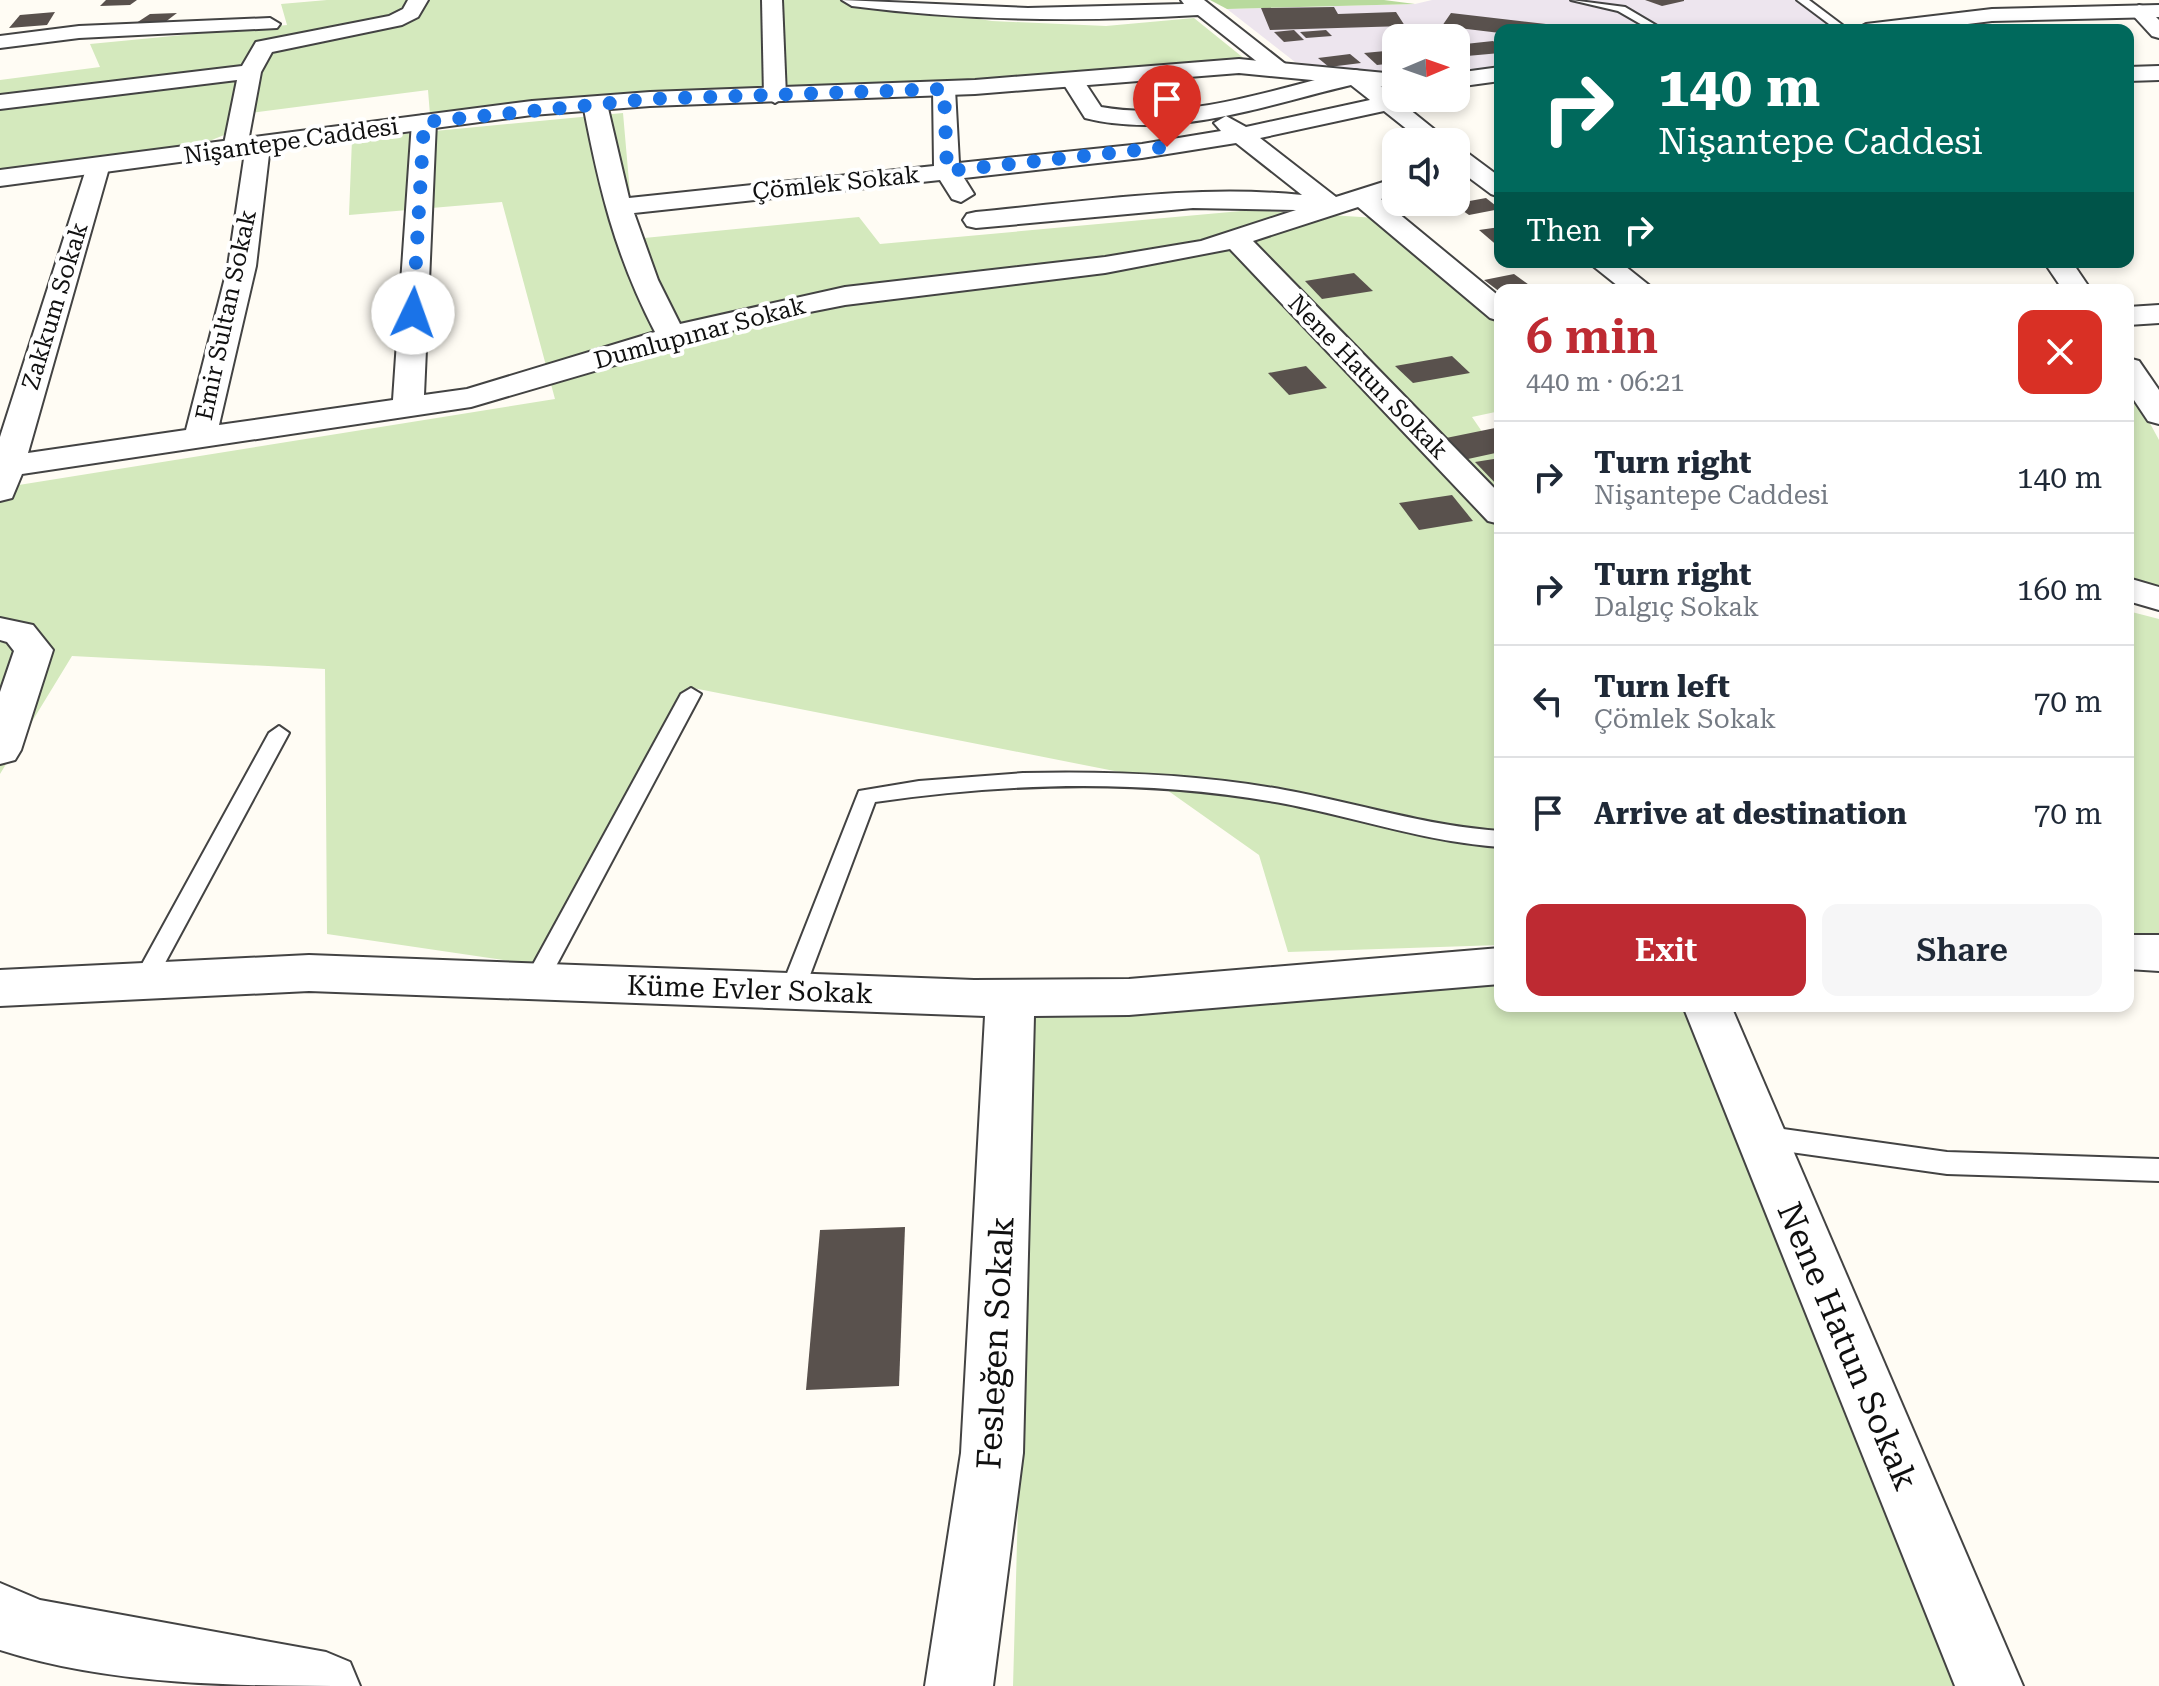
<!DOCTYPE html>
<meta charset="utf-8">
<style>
body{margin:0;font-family:"Roboto Serif",serif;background:#f6f6f7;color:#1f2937;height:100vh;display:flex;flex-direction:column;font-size:30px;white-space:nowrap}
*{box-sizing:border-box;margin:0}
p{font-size:26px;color:#747a83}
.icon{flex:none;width:44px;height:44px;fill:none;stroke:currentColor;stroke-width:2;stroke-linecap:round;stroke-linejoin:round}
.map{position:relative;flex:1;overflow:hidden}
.side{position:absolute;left:1494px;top:284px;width:640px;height:728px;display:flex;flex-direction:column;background:#fff;border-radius:16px;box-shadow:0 4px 12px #0003}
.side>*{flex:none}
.guide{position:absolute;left:1494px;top:24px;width:640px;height:244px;border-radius:16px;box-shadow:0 4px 12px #0003;background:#00695c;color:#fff;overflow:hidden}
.needle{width:52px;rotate:88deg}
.buttons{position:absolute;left:1382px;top:24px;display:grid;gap:16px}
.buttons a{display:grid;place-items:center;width:88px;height:88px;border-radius:16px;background:#fff;box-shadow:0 4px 12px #0003;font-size:40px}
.pin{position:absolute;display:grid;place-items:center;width:68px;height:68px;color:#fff;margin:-82px -34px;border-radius:50% 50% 50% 0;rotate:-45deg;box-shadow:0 0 8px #0007}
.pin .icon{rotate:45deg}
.me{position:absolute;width:88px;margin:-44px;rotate:3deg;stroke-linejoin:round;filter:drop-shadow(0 0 6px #0008)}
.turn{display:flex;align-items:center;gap:28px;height:168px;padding:0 32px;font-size:36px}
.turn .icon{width:104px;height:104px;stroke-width:2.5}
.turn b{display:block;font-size:56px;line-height:68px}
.then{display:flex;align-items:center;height:76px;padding:0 32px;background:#0003;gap:16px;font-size:30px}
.round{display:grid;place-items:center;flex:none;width:84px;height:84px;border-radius:16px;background:#f6f6f7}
.headline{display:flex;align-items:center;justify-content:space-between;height:136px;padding:0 32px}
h1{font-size:48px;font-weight:600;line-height:60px;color:#be2a32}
.primary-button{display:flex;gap:16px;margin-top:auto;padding:16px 32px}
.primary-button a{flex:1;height:92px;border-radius:16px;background:#be2a32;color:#fff;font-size:32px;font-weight:600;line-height:92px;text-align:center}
.primary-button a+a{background:#f6f6f7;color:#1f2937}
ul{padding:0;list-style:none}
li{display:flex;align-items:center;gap:24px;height:112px;padding:0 32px;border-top:2px solid #e0e1e3}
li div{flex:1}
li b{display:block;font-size:30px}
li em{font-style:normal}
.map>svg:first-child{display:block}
</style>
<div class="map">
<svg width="2159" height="1686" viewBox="0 0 2159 1686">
<rect width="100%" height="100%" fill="#fffcf4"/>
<path fill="#ede5ee" d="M1432 0H1799L1837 24 1778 30H1500V67L1456 73V38H1396V75L1295 62 1227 9 1415 4Z"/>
<g fill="#d4e9bd">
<path d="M327 0H858L992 21 1106 26 1194 18 1251 64 941 84 795 86 430 115 428 90 235 115 229 133 207 142 0 172V80L100 67 90 44 287 25 281 4Z"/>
<path d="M623 113 634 239 859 217 880 244 1252 210 1377 218 1500 318V411L1472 417 1500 458V945L1288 952 1259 855 1150 778 688 687 537 965 327 934 325 669 72 656 0 774V488L555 399 502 202 349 215 352 139Z"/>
<path d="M2128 394H2134L2159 440V587L2128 579Z"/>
<path d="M2128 611 2159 619V941H2128Z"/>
<path d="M1500 981V1006H1728L2021 1686H1013L1032 1007Z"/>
</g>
<path fill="#b8da9d" d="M1210 0H1384L1415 4 1227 9Z"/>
<g fill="#59514d">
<path d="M106 0H137L130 5 100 6Z"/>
<path d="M1645 0H1684V1L1662 6Z"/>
<path d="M1334 7 1338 14 1396 12 1405 26 1270 30 1261 8Z"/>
<path d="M55 12 47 25 9 28 20 15Z"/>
<path d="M177 13 160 26 130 27 150 14Z"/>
<path d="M1451 13 1546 24 1543 30H1500V33L1442 26Z"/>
<path d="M1294 30 1304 40 1284 42 1274 32Z"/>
<path d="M1326 30 1332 36 1306 38 1300 32Z"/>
<path d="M1493 41 1500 46V53L1456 57V45Z"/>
<path d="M1396 50V63L1377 65 1364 53Z"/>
<path d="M1350 54 1361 63 1329 67 1318 58Z"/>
<path d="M1486 198 1500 209 1469 215 1453 204Z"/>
<path d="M1500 227V248L1479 230Z"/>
<path d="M1354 273 1373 291 1322 299 1305 281Z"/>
<path d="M1514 274 1532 287 1500 292 1484 280Z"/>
<path d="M1452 356 1470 373 1413 383 1395 366Z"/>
<path d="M1306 366 1327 388 1289 395 1268 373Z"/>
<path d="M1500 427V452L1468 459 1446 438Z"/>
<path d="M1500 458V488L1475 462Z"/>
<path d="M1452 495 1473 521 1419 530 1399 503Z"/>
<path d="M905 1227 899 1386 806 1390 820 1230Z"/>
</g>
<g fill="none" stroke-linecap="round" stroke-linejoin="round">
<defs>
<g id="service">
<path d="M1571 0 1625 7 1664 30H1651L1618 11Z"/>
<path d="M1797 0H1809L1849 30H1837Z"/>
<path d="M691 688 701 694 548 981 544 987H528L524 981 681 694Z"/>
<path d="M279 726 289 733 152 987H136L132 981 136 975 269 733Z"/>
<path d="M1023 773C1111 771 1198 774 1285 790 1357 803 1426 826 1500 831V847C1427 842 1358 818 1286 804 1150 779 1012 782 875 802L804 991 801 997H783L780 991 859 791 919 781Z"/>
<path d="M1762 1126 1947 1152 2159 1159V1181L1947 1174 1762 1148 1753 1145 1749 1137 1753 1129Z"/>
</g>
<g id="minor">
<path d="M408 0H428L418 17 402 25 272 52 261 72 248 142 258 139 270 146 256 266 219 425 393 400 412 122 416 117 424 115 436 122 424 395 467 389 655 332C615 255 599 188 583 104L587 99H603L607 104 629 198 934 166 933 89 944 82 955 89 959 163 1142 144 1221 131 1214 123 1226 116 1246 127 1370 100 1351 85C1266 105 1172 140 1085 118L1061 80 1072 73 1080 75 1101 107C1185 122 1274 89 1355 70L1363 72 1450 142H1423L1384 111 1260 138 1336 197 1396 178V194L1381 199 1500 297V321L1490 318 1358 207 1253 241 1500 494V524L1488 521 1230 249 1105 273 845 305 769 320 471 407 22 474 12 498 0 501V437L88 163H106L109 168 28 453 186 430 228 266 245 152 235 156 223 149 237 80 0 109V95L242 66 256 42 389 16 403 9ZM1236 143 1302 195C1193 184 1084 202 976 212L967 214 963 220 967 226 976 228 1193 208 1296 210 1201 241 1105 257 845 287 680 324 658 280 634 213 940 180 952 199 961 202 974 194 964 178 1142 158Z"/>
<path d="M762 0H782L786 96 775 103 764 96Z"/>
<path d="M842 0 1028 8 1184 4 1181 0H1204L1293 70 1290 75H1274L1198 15C1082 22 967 21 852 6Z"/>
<path d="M2139 5 2146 7 2159 20V38L2152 36 2129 11Z"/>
<path d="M270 18 280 24 277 28 79 38 0 48V36L79 26Z"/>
<path d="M2159 66V80L2128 81V67Z"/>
<path d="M1456 149 1465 151 1500 177V197L1491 194 1456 168Z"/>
<path d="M1588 262H1620L1655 290H1623Z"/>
<path d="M2044 262H2072L2091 290H2063Z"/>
<path d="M2159 305V323L2128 325V307Z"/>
<path d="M2128 358 2139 361 2159 390V424L2148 421 2128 391Z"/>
<path d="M2128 578 2159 587V610L2128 601Z"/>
<path d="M0 618 33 625 53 650 21 750 15 760 0 764V692L14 651 7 642 0 640Z"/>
<path d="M2128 935H2159V971L2128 969Z"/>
<path d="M1500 948V984L1129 1015 1034 1016 1023 1453 993 1686H925L961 1453 985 1016 309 991 0 1006V970L309 955 974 980 1129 979Z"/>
<path d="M1683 1006H1731L2023 1686H1955Z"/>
<path d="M0 1583 40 1600 326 1652 350 1662 360 1686C241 1686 111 1686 0 1650Z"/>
</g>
<g id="tertiary">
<path d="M2159 5V17L1992 21 1919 30H1855L1866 24 1992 9Z"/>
<path d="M1239 59 1396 74V88L1239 73 975 94 650 106 532 115 0 186V170L532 101 650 92 975 80Z"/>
<path d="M1500 67V81L1456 87V73Z"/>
</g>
</defs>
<use href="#service" stroke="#434343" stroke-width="4"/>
<use href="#minor" stroke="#434343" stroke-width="4"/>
<use href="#tertiary" stroke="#434343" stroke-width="4"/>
<use href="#service" fill="#fff" fill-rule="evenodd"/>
<use href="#minor" fill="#fff" fill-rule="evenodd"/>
<use href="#tertiary" fill="#fff" fill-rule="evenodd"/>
</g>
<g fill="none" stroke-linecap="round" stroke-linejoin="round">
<path stroke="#1a73e8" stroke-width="14" stroke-dasharray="0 25.2" d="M413 313 424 122 650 99 944 89 947 171 1167 147"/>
</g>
<g text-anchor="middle" stroke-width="8" stroke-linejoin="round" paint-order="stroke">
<g font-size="24" fill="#101010" stroke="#fff">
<text transform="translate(291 141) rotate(-8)" y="8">Nişantepe Caddesi</text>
<text transform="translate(836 183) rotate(-6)" y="8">Çömlek Sokak</text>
<text transform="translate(55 306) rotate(-73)" y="8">Zakkum Sokak</text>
<text transform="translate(226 315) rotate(-78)" y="8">Emir Sultan Sokak</text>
<text transform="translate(700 333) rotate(-15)" y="8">Dumlupınar Sokak</text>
<text transform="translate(1368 377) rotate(46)" y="8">Nene Hatun Sokak</text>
</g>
<g font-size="28" fill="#101010" stroke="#fff">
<text transform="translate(750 989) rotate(2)" y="10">Küme Evler Sokak</text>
</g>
<g font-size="34" fill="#101010" stroke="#fff">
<text transform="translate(995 1343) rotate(-87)" y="12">Fesleğen Sokak</text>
<text transform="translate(1848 1346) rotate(67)" y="12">Nene Hatun Sokak</text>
</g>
</g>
</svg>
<div class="buttons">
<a><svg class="needle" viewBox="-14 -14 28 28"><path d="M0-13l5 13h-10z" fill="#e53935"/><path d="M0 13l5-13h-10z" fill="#747a83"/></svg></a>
<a><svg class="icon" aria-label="sound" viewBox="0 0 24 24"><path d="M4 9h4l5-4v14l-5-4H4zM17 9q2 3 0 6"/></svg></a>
</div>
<div class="pin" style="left:1167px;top:147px;background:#d93025"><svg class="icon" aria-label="arrive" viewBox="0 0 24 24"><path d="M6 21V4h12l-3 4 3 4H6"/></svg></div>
<svg class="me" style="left:413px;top:313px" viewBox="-20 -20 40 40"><circle r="19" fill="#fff"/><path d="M0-13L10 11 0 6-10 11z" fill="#1a73e8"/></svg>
<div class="guide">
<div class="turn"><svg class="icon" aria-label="right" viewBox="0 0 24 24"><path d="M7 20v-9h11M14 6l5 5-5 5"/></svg><div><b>140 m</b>Nişantepe Caddesi</div></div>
<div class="then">Then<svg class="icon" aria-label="right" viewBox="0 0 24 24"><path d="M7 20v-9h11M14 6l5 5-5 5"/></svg></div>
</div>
<section class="side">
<div class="headline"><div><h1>6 min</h1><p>440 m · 06:21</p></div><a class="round" style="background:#d93025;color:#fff"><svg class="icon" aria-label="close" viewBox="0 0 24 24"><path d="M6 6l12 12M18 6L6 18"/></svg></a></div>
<ul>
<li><svg class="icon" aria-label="right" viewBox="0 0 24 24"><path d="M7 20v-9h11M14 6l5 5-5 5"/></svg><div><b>Turn right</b><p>Nişantepe Caddesi</p></div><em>140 m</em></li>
<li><svg class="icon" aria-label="right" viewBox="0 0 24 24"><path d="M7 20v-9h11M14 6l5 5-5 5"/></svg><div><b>Turn right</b><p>Dalgıç Sokak</p></div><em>160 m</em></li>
<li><svg class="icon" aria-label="left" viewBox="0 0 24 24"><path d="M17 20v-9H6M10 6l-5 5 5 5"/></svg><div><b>Turn left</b><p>Çömlek Sokak</p></div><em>70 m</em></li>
<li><svg class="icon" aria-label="arrive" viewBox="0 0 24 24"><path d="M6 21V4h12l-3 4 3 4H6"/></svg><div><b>Arrive at destination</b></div><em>70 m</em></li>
</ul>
<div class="primary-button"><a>Exit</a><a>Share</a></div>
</section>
</div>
